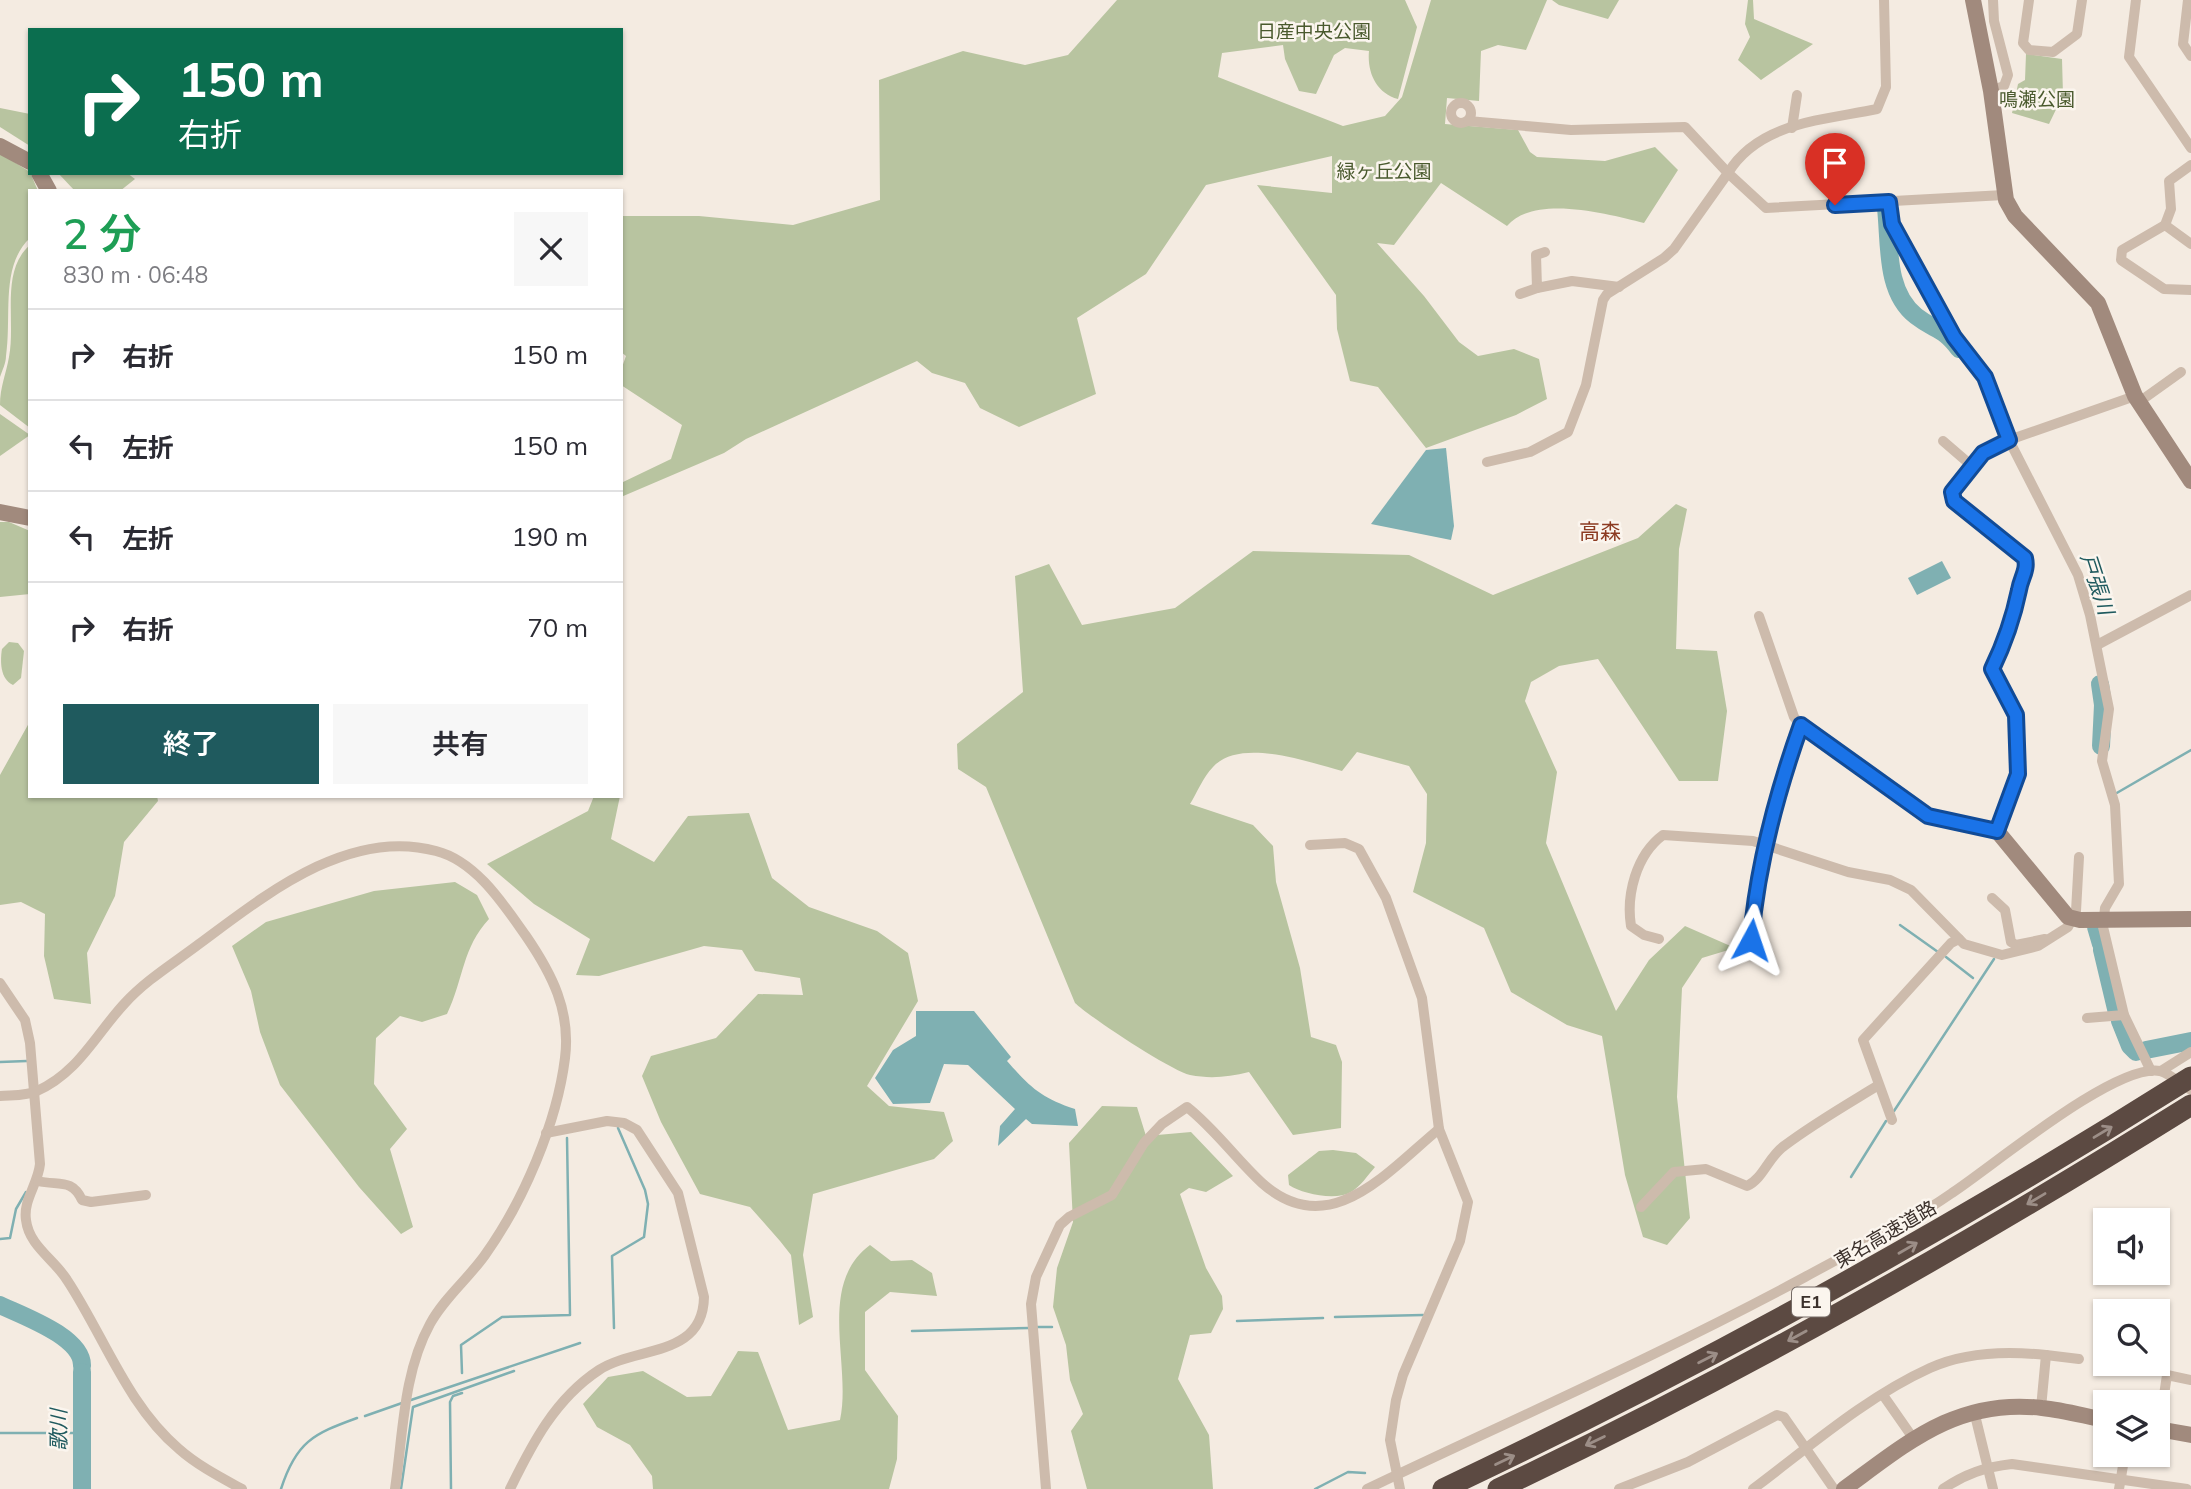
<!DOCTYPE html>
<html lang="ja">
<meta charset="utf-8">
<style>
body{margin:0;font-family:Mulish,"Noto Sans JP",sans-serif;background:#f7f7f7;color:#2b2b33;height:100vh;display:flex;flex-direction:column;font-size:26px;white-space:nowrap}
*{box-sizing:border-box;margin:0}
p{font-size:23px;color:#7c7c81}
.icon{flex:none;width:38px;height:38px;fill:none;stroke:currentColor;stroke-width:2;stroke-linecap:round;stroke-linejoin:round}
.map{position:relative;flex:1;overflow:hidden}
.panel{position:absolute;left:28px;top:189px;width:595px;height:609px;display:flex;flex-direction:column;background:#fff;border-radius:0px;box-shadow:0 2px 5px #0004}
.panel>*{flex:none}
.top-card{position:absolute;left:28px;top:28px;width:595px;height:147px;border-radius:0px;box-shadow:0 2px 5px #0004;background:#0b6e4f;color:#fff;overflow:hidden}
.tools{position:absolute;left:2093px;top:1208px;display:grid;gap:14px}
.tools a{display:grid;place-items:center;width:77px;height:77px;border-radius:0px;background:#fff;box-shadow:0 2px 5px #0004;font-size:35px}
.pin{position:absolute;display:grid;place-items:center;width:60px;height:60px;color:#fff;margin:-72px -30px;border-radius:50% 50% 50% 0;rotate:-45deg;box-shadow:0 0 7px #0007}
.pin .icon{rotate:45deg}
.me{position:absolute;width:77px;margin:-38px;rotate:5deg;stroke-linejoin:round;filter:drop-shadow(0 0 5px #0008)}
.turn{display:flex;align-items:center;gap:24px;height:147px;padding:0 35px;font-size:32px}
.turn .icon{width:91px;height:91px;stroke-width:2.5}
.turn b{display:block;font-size:49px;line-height:60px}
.round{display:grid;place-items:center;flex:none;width:74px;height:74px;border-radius:0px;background:#f7f7f7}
.overview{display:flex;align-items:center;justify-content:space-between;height:119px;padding:0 35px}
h1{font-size:42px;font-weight:600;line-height:52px;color:#1e9e55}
.action{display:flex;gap:14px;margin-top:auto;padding:14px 35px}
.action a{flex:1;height:80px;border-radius:0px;background:#1f5a5e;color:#fff;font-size:28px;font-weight:600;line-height:80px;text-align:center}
.action a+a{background:#f7f7f7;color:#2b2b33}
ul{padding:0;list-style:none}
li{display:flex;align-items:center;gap:21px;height:91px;padding:0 35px;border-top:2px solid #e1e1e2}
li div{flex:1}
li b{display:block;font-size:26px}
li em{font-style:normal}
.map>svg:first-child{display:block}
</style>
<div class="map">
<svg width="2191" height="1489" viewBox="0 0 2191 1489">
<rect width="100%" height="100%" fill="#f4ebe1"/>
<g fill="#b8c4a0">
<path d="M1117 0H1405L1417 27 1398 99C1376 93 1367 72 1369 51L1345 48 1334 55 1316 94 1299 91 1285 59 1283 45 1222 53 1218 77 1343 126 1385 116 1402 97 1431 0H1547L1526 50 1498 45 1481 51 1479 101 1447 98 1445 124 1518 130 1530 152 1537 157 1605 161 1655 147 1678 170 1644 223C1608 214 1534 194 1507 226L1441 183 1394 245 1377 243 1424 296 1459 342 1478 356 1514 349 1539 359 1547 399 1516 415 1426 448 1378 387 1350 381 1337 329 1336 295 1257 185 1332 193V156L1206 185 1146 274 1077 318 1096 394 1019 427 980 408 965 383 932 373 917 361 746 439 724 453 621 497V483L671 459 682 425 621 385V370L626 356 621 352V216H699L793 225 880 200 879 80 963 51 1025 65 1068 55Z"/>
<path d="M1552 0H1619L1608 19 1559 5Z"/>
<path d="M1748 0H1753L1754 19 1813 44 1761 80 1738 60 1750 37 1745 24Z"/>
<path d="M2026 54 2062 59 2063 95 2049 124 2012 113 2018 84 2025 80Z"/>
<path d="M0 108 30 114V146L0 127Z"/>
<path d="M0 153 30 172 38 191H30V238C0 266 12 315 6 356 6 363 2 371 0 377Z"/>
<path d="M58 173H127L135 179 120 191H75Z"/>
<path d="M30 245V428L0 405C0 387 6 374 9 357 16 320 0 271 30 245Z"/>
<path d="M0 414 30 435 0 456Z"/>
<path d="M1676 504 1687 509 1679 549 1676 649 1717 651 1727 711 1718 781H1679L1598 659 1559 666 1531 682 1525 701 1557 772 1546 843 1616 1011 1649 960 1685 926 1735 948 1702 958 1682 988 1677 1097 1690 1218 1667 1245 1643 1237 1625 1175 1602 1036 1567 1025 1511 992 1484 928 1413 892 1426 843 1427 794 1409 766 1357 752 1342 771C1308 762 1240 737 1213 767 1203 777 1197 793 1190 804L1253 825 1273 846 1276 882 1300 968 1311 1037 1336 1045 1342 1062 1341 1128 1293 1135 1249 1072C1228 1077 1211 1079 1190 1075 1170 1070 1091 1018 1075 1003L986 787 958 769 957 744 1023 692 1015 576 1049 564 1082 625 1175 608 1253 551 1409 555 1493 595 1638 538Z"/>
<path d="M0 522H9L30 531V594L0 597Z"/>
<path d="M9 642 18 643 24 651 21 678 13 685C0 679 0 661 2 649Z"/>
<path d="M30 699V796H157L158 801 124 842 115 896 87 953 91 1004 54 999 44 956 45 914 21 902 0 905V775L29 723Z"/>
<path d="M594 796H620L611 839 654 862 688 816 749 813 772 878 809 907 877 931 908 953 918 1001 867 1086 889 1106 944 1112 953 1141 934 1159 813 1194 803 1255 813 1317 799 1325 791 1255 780 1241 750 1207 700 1194 661 1122 642 1076 651 1056 716 1038 758 994 803 995 800 978 755 971 742 950 704 946 599 976 576 975 590 939 534 904 487 864 588 811Z"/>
<path d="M455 882 477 895 489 919C462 948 464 978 447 1014L422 1022 400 1016 376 1038 374 1084 407 1129 390 1149 413 1227 401 1234 359 1187 280 1085 260 1032 251 991 232 946 266 922 374 891Z"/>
<path d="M1102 1106 1137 1107 1146 1136 1191 1132 1233 1176 1206 1192 1189 1188 1180 1194 1206 1268 1222 1296 1223 1309 1211 1333 1190 1335 1178 1379 1209 1435 1213 1489H1087L1071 1431 1083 1414 1070 1380 1066 1345 1053 1307 1057 1268 1073 1222 1069 1143Z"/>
<path d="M1333 1150 1356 1153 1375 1167C1368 1175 1360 1187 1351 1192 1336 1201 1302 1194 1289 1185L1288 1175 1319 1151Z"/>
<path d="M870 1245 891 1261 912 1260 932 1273 937 1296 890 1292 865 1312V1370L898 1416 897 1459 889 1489H653L652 1476 630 1445 597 1427 583 1404 608 1377 643 1371 687 1397 711 1396 738 1351 758 1352 788 1430 840 1420C852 1365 816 1285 870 1245Z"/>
</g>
<g fill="#7fb0b2">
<path d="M1446 448 1454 526 1451 540 1371 524 1426 450Z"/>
<path d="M1942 561 1951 578 1917 595 1908 578Z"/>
<path d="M916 1011H974L1011 1057 1007 1061C1030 1087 1041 1098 1075 1109L1078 1126 1032 1124 1026 1119 998 1146 1000 1126 1015 1109 968 1065 944 1064 930 1103 893 1104 875 1078 893 1050 916 1036Z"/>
</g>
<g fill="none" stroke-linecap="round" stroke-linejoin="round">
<g stroke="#7fb0b2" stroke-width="2.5">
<path d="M2115 794 2191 750"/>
<path d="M1900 925 1938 952"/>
<path d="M1946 957 1973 978"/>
<path d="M0 1062 27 1061"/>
<path d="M1894 1111 1994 959"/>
<path d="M1851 1177 1886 1121"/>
<path d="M0 1239 10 1238 16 1209 26 1192"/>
<path d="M1335 1317 1423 1315"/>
<path d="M1237 1321 1323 1318"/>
<path d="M1038 1327H1052"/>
<path d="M614 1328 612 1256 644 1237 648 1204 645 1190 618 1128"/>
<path d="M912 1331 1029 1328"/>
<path d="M462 1373 461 1345 502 1317 570 1315 567 1138"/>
<path d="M411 1400 580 1343"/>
<path d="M365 1416 402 1403"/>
<path d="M0 1433H82"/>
<path d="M281 1489C296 1442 313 1434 357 1418"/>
<path d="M401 1489 413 1407 514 1371"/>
<path d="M451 1489 450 1402 453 1396 462 1393"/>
<path d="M1315 1489 1348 1472 1365 1473"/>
</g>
<g stroke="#7fb0b2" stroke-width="18">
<path d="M1886 208C1890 244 1885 292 1916 316 1935 331 1943 327 1959 349"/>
<path d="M2100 684 2103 705 2101 746"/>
<path d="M2096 927 2101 944"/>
<path d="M2102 950 2117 1013"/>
<path d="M2120 1021 2130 1046 2136 1052"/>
<path d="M2146 1050 2191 1041"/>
<path d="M0 1305C23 1316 83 1337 82 1366"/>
<path d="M82 1372V1489"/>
</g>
<g stroke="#cdbbac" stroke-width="10">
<path d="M1884 0 1886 87 1877 109C1824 120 1759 122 1728 173L1766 208 2004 195"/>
<path d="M2029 0 2023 43 2029 50 2053 52 2077 34 2082 0"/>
<path d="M2136 0 2129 57 2191 148"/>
<path d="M2188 0 2183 44 2191 56"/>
<path d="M1991 91 2004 86 2008 75 1994 21 1993 0"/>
<circle cx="1461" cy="113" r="10"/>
<path d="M1468 121 1571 130 1685 127 1728 173 1674 249 1664 258 1607 294 1603 300 1586 385 1568 432 1530 452 1487 462"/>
<path d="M1792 128 1797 95"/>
<path d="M2191 165 2169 181 2171 209 2165 225 2191 244"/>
<path d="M1889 202 1892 224 1954 337 1985 377 2009 440 2078 575 2090 615 2109 709 2102 761 2115 805 2119 884 2105 908 2103 927 2124 1015 2151 1071"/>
<path d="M2165 225 2122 250 2121 260 2164 289 2191 290"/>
<path d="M1545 252 1536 255 1537 288 1572 281 1619 287"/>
<path d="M1520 294 1537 288"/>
<path d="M2139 402 2181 372"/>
<path d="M1943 441 1972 466"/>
<path d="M1759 616 1794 717 1801 725 1929 816 1997 831 2018 774 2016 715 1992 669C2005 642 2013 619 2019 590 2021 577 2028 571 2025 558L1954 501 1952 492 1983 453 2009 440 2135 396"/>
<path d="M2097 645 2191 595"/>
<path d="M1310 845 1345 843 1359 849 1386 898 1422 998 1439 1129 1468 1202 1460 1241 1403 1375 1396 1400 1390 1440 1400 1489"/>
<path d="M1992 898 2005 910 2011 942 2016 945 2045 939"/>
<path d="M1659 939 1644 935 1631 926C1626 895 1636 855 1663 835L1753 841 1848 872 1890 880 1911 890 1964 944 2002 955 2038 946 2068 927 2076 911 2079 857"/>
<path d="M1751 940C1757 866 1776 795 1801 725"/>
<path d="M0 983 25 1020 30 1043 40 1164C38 1184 23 1200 26 1220 29 1246 54 1259 67 1280 104 1336 127 1405 179 1449 197 1465 220 1477 242 1489"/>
<path d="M2087 1018 2124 1015"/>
<path d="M2161 1071 2191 1052"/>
<path d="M0 1096C12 1095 27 1096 37 1091 78 1073 96 1034 125 1003 146 980 174 963 199 944 264 896 348 827 436 851 476 861 504 905 526 936 552 974 571 1011 565 1058 557 1123 523 1202 485 1255 468 1279 444 1298 430 1324 403 1373 403 1435 395 1489"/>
<path d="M1892 1120 1863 1040 1951 943 1959 939"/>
<path d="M38 1181C58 1186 72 1178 82 1200L91 1202 146 1195"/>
<path d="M1641 1207 1674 1172 1706 1169 1747 1186C1763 1179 1769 1156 1784 1146 1813 1124 1846 1105 1877 1086"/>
<path d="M2046 1355 2079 1359"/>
<path d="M1883 1395 1913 1438"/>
<path d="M1974 1411 1993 1489"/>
<path d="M2159 1429 2167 1375 2191 1380"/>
<path d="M510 1489C532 1444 555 1399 599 1370 636 1346 703 1358 704 1297L678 1193 637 1130 624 1123 607 1121 546 1133"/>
<path d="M1046 1489 1031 1304 1036 1277 1060 1225 1069 1217 1112 1195 1144 1143 1162 1124 1187 1107C1215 1129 1236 1159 1262 1183 1329 1243 1387 1172 1439 1129"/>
<path d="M1367 1489C1514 1419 1662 1354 1805 1277 1854 1250 1906 1225 1952 1193 1992 1167 2115 1063 2160 1071 2170 1074 2182 1084 2191 1090"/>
<path d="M1619 1489 1688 1462 1777 1415 1784 1417 1834 1489"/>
<path d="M1753 1489C1809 1447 1866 1397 1930 1368 1965 1352 2009 1351 2046 1355L2041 1408"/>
<path d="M1943 1489C1965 1474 1985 1467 2012 1464L2187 1489"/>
<path d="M2119 1489 2125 1454"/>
</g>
<g stroke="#a18a7d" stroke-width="16">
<path d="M1973 0 1991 91 2006 200 2015 216 2098 303 2135 396 2191 481"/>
<path d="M0 146 30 162"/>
<path d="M39 173 49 191"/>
<path d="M0 512 30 518"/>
<path d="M1997 831 2068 917 2080 920 2191 919"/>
<path d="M2158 1429 2191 1435"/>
<path d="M1844 1489C1907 1443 1957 1398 2042 1408 2063 1410 2084 1416 2105 1420"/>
</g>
<g stroke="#5c4a42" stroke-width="21">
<path d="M1443 1489C1701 1367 1950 1229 2191 1077"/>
<path d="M1498 1489C1737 1376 1967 1245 2191 1105"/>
</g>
</g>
<defs><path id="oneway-shaft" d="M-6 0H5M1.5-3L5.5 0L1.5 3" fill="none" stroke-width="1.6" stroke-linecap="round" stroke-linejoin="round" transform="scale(1.75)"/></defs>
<g stroke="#9c8e87">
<use href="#oneway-shaft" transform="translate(2103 1132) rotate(-31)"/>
<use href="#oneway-shaft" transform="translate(2036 1199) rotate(149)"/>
<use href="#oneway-shaft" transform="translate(1908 1248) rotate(-30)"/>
<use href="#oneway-shaft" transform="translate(1797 1336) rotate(151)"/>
<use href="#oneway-shaft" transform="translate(1708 1358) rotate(-27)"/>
<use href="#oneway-shaft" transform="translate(1595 1441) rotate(154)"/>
<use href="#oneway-shaft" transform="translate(1505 1460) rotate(-26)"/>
</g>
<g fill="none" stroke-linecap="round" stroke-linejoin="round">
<defs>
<path id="route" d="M1751 940C1757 866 1776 795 1801 725L1928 816 1997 831 2018 774 2016 715 1992 669C2005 642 2013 619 2019 590 2021 577 2028 571 2025 558L1954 501 1952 492 1983 453 2009 440 1985 377 1954 337 1892 224 1889 202 1835 205"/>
</defs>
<use href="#route" stroke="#114b97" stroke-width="18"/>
<use href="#route" stroke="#1a73e8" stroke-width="12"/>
</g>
<g text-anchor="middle" stroke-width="5" stroke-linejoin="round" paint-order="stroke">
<rect fill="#fbf5ee" stroke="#756b66" stroke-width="2" x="1792" y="1287.5" width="38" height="29" rx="5"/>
<g font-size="18" font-weight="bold" fill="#3b302b">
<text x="1811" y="1308">E1</text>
</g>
<g font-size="19" fill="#4a5a2e" stroke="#fbf5ee">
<text x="1314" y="38">日産中央公園</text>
<text x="2037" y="106">鳴瀬公園</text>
<text x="1384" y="178">緑ヶ丘公園</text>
</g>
<g font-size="19" fill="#3b302b" stroke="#fbf5ee">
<text transform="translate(1885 1234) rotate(-30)" y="7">東名高速道路</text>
</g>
<g font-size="21" fill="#8c3b22" stroke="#fbf5ee">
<text x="1600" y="539">高森</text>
</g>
<g font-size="21" font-style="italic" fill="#1f5a5e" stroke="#fbf5ee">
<text transform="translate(2097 584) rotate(72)" y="7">戸張川</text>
<text transform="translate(59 1430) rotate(-90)" y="7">歌川</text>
</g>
</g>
</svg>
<div class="tools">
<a><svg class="icon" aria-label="sound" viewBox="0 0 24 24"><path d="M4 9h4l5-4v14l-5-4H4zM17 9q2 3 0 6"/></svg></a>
<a><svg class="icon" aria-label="search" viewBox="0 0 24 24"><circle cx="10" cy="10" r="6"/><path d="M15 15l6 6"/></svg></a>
<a><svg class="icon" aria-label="layers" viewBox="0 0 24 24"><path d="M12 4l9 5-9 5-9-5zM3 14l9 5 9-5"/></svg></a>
</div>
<div class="pin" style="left:1835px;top:205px;background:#d93025"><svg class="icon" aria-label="arrive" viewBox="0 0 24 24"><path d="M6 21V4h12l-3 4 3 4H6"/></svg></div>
<svg class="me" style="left:1751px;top:940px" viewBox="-20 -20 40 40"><path d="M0-17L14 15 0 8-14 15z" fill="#1a73e8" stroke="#fff" stroke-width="4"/></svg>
<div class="top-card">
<div class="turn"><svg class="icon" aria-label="right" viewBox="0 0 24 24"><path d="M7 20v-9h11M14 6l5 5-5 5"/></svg><div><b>150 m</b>右折</div></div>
</div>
<section class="panel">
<div class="overview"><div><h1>2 分</h1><p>830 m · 06:48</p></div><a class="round"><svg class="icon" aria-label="close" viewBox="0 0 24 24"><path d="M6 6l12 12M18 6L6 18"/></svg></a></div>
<ul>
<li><svg class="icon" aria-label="right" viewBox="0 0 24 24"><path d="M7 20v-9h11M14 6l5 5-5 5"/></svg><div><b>右折</b></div><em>150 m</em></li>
<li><svg class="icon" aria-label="left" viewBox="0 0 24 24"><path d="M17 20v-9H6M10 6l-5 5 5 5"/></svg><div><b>左折</b></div><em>150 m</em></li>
<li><svg class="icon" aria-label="left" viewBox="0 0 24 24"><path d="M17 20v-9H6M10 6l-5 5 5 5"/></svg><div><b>左折</b></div><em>190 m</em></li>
<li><svg class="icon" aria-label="right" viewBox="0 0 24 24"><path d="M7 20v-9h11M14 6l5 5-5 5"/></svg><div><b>右折</b></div><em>70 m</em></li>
</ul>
<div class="action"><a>終了</a><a>共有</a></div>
</section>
</div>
